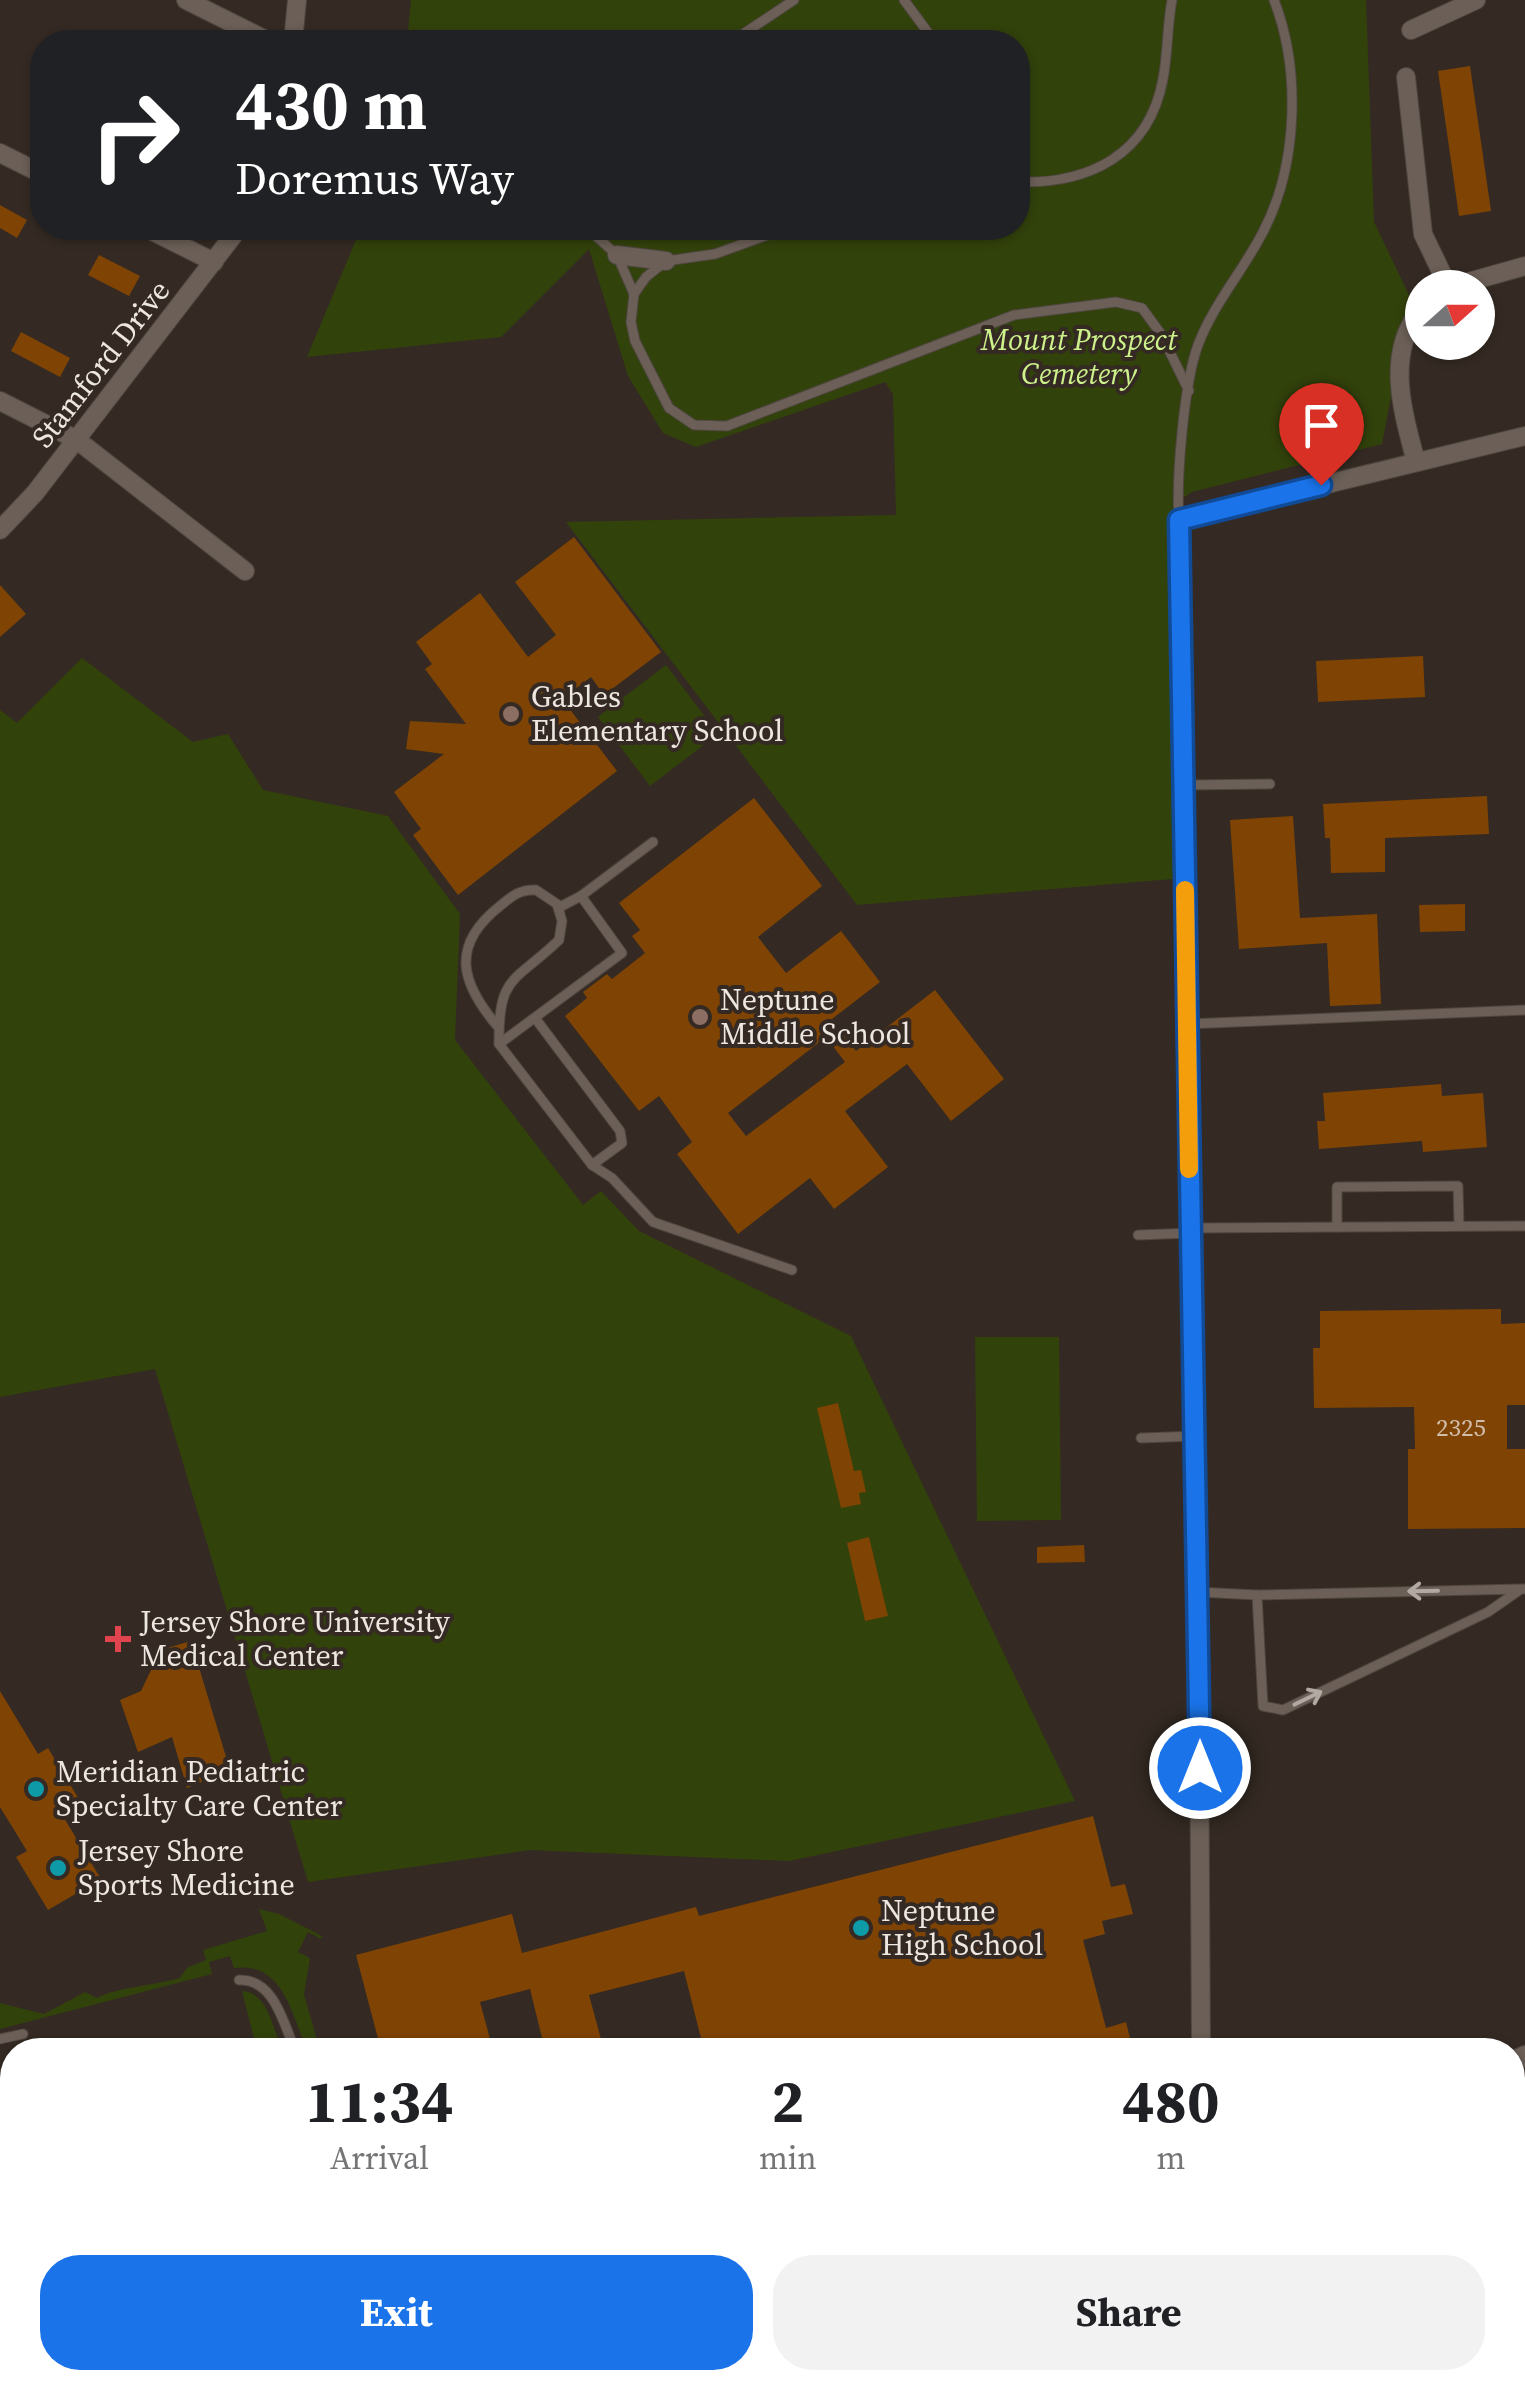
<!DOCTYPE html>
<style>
body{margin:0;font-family:"Source Serif 4",serif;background:#f2f2f2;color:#202124;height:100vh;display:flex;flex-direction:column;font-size:38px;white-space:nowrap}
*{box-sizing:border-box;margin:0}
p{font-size:32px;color:#757577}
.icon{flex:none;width:55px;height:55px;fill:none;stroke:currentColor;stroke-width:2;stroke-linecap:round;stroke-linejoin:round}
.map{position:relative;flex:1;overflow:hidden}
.panel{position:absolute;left:0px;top:2038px;width:1525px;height:352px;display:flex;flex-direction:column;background:#fff;border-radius:40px 40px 0 0;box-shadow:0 2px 8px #0004}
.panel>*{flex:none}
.top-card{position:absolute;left:30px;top:30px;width:1000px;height:210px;border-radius:40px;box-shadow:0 2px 8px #0004;background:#202124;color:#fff;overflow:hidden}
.needle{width:65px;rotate:69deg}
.fabs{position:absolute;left:1405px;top:270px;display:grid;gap:20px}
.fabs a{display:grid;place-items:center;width:90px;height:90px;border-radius:50%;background:#fff;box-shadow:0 2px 8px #0004;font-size:50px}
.pin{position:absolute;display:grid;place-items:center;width:85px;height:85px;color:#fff;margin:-102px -42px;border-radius:50% 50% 50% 0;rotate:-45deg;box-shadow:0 0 10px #0007}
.pin .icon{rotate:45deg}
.me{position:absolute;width:110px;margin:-55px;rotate:0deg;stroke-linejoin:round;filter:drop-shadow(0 0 8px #0008)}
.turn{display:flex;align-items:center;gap:35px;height:210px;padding:0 40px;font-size:45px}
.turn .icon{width:130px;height:130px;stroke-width:2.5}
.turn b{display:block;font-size:70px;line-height:85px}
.eta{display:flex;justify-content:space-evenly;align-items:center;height:170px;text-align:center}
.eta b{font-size:60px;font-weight:700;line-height:70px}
.primary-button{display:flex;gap:20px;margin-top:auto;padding:20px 40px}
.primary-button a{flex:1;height:115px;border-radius:40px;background:#1a73e8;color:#fff;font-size:40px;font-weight:700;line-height:115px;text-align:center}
.primary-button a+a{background:#f2f2f2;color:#202124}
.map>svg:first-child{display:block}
</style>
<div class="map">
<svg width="1525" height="2388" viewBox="0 0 1525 2388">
<rect width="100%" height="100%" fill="#342a23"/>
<g fill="#32420b">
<path d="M411 0H1366L1374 222 1410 297 1382 444 1192 492 1183 498 1185 878 857 905 566 522 896 515 893 394 885 382 696 447 663 433 628 376 589 249 501 337 307 357 361 228H1018V42H407Z"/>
<path d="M82 658 193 742 228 734 263 790 388 816 460 914 455 1040 583 1205 601 1191 639 1231 851 1336 1075 1801 789 1861 530 1850 308 1882 155 1369 0 1397V710L17 723Z"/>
<path d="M666 665 718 734 650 786 598 717Z"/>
<path d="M975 1337H1059L1061 1520 977 1521Z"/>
<path d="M259 1909 279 1914 322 1936 321 1939 308 1932 298 1952 310 1958 304 1995 320 2050H307C292 2015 283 1961 234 1968L230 1956 209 1962 212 1974 0 2029V2003L44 2014 85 1992 97 1998C115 1988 155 1985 180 1978L187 1968 206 1960 203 1950 267 1931Z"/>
<path d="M242 1991C268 1992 273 2029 282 2050H257Z"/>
<path d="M2 2321 4 2327 12 2325V2378H33L37 2385 42 2383 41 2378H97L100 2388H0Z"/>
<path d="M127 2378H238L196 2388H130Z"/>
</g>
<g fill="#7f4304" fill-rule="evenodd">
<path d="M1470 66 1491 211 1459 216 1438 71Z"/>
<path d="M0 205 27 220 17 238 0 228Z"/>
<path d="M99 255 140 276 129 296 88 275Z"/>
<path d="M21 332 70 358 60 377 11 351Z"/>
<path d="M574 537 661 652 604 695 591 677 562 699 617 771 458 895 413 835 421 829 394 792 444 754 406 749 410 721 466 724 425 669 432 664 416 642 480 593 528 657 556 635 515 582Z"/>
<path d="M0 585 26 614 0 637Z"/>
<path d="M1423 656 1425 697 1318 702 1316 661Z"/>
<path d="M1487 796 1489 834 1385 838V872L1331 873 1330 838H1325L1323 804Z"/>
<path d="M754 798 822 886 758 937 786 973 841 931 880 982 832 1019 856 1051 935 990 1004 1079 951 1121 907 1064 845 1111 888 1167 834 1209 810 1178 738 1234 677 1154 692 1142 659 1096 639 1111 565 1016 587 998 583 992 607 974 612 979 645 953 632 936 640 930 619 903ZM826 1037 845 1062 746 1136 728 1113Z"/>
<path d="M1293 816 1300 918 1377 914 1381 1004 1330 1006 1327 943 1239 949 1230 820Z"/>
<path d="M1465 904V931L1420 932 1419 905Z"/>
<path d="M1441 1084 1442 1096 1483 1093 1487 1147 1423 1152 1422 1141 1319 1149 1317 1121H1325L1323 1093Z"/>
<path d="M1501 1309V1324L1525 1323V1405H1507V1449H1525V1528L1408 1529V1449H1415L1414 1407 1314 1408 1313 1348H1320V1311Z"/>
<path d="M838 1403 854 1471 861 1470 866 1492 859 1493 861 1504 841 1508 817 1408Z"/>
<path d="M869 1537 888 1616 865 1621 847 1543Z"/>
<path d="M1084 1545 1085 1562 1037 1563V1547Z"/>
<path d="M191 1641 230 1770 187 1788 172 1737 138 1752 120 1700 141 1691 153 1666 150 1653Z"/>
<path d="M0 1691 38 1754 48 1748 80 1801 61 1813 101 1879 48 1910 16 1857 27 1851 0 1807Z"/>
<path d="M1093 1816 1111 1887 1125 1884 1133 1914 1102 1921 1105 1934 1083 1940 1106 2028 1126 2022 1133 2050H704L684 1971 589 1995 604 2050H545L530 1989 480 2002 493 2050H381L356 1955 512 1914 522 1953 696 1907 699 1916Z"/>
</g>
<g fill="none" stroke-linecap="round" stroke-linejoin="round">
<defs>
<g id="service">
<path d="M904 0 935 42"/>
<path d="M731 42 794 0"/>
<path d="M1018 182C1089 184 1149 155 1163 79 1168 53 1167 26 1172 0"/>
<path d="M587 228 617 255 634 294"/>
<path d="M787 228 715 254 666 261 646 277 634 294 631 322 635 341 669 408 694 425 727 426 1014 315 1116 302 1142 308 1161 334 1189 391"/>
<path d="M1179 520C1176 479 1184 383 1198 345 1214 303 1243 271 1263 232 1298 165 1301 70 1274 0"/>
<path d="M1184 785 1270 784"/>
<path d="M581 896 622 953 499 1044 592 1165 612 1178 653 1222 792 1270"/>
<path d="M558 908 581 896 653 842"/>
<path d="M535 1018 620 1131 622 1143 592 1165"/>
<path d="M1188 1024 1525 1010"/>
<path d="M499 1028C461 984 449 946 500 906 512 896 520 889 536 890L557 904 562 921 559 940C514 983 498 975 499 1044"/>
<path d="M1337 1227V1187L1458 1186 1459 1226"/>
<path d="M1193 1228 1525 1226"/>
<path d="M1138 1235 1191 1233"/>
<path d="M1141 1438 1196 1436"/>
<path d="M1521 1589 1488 1612 1283 1710 1263 1706 1257 1595 1521 1589H1525"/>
<path d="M1198 1592 1257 1595"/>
<path d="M239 1980C274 1979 283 2022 295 2050"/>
<path d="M0 2039 23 2034"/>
<path d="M1512 2175 1525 2171"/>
<path d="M677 2378 680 2388"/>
<path d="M1070 2378 1073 2388"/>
<path d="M1365 2378 1368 2388"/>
<path d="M625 2388V2383L644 2378"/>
</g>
<g id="minor">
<path d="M186 0 270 42"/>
<path d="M1411 30 1476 0"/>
<path d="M293 42 297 0"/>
<path d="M1406 77 1423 234 1448 286"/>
<path d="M0 153 42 174"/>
<path d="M146 228 214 262"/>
<path d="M617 255 666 261"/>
<path d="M1447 288 1525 266"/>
<path d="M0 401 77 440 245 571"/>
<path d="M1416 462C1403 412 1384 353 1422 308"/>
<path d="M0 530 35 493 239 228"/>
<path d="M1201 2050 1198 1541 1179 520 1525 436"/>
<path d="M589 2378 592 2388"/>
<path d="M1281 2378 1284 2388"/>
<path d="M1497 2378 1500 2388"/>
</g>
<g id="tertiary">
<path d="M1512 2062 1525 2056"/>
<path d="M348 2388 390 2378"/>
</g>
</defs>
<use href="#service" stroke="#4e463f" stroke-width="11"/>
<use href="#minor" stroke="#4e463f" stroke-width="20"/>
<use href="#tertiary" stroke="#4e463f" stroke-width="22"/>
<g stroke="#867d77" stroke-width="4" stroke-dasharray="5 5" stroke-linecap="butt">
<path d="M0 2241 12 2238"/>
<path d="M101 2378 104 2388"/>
<path d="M123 2378 126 2388"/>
</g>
<use href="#service" stroke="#6b5f57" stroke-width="9"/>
<use href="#minor" stroke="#6b5f57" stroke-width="18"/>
<use href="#tertiary" stroke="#6b5f57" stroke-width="20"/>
</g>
<defs><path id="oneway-shaft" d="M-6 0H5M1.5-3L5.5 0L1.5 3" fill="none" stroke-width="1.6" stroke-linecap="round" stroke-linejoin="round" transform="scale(2.5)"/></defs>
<g stroke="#b2a9a3">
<use href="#oneway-shaft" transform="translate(1423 1591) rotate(179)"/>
<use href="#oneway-shaft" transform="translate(1308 1698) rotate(-26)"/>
</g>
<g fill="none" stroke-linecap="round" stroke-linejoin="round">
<defs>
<path id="route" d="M1200 1768 1179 520 1321 485"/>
</defs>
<use href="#route" stroke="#114b97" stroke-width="25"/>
<use href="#route" stroke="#1a73e8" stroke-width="18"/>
<path stroke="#f59e0b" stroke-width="18" d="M1185 890 1189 1169"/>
</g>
<g fill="#8d6e63" stroke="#342a23" stroke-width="4">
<circle cx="511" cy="714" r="10"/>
<circle cx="700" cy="1017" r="10"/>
</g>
<path fill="#e0444e" stroke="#342a23" stroke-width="4" d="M113 1624h10v10h10v10h-10v10h-10v-10h-10v-10h10z"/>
<g fill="#0f9aa8" stroke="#342a23" stroke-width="4">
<circle cx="36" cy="1789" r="10"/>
<circle cx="58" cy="1868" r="10"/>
<circle cx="861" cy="1928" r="10"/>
</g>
<g text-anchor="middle" stroke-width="8" stroke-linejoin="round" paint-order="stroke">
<g font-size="25" fill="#d2bdaa">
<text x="1461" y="1436">2325</text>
</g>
<g font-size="30" font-style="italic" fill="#cdf18b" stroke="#342a23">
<text x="1079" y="350">Mount Prospect<tspan x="1079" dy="34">Cemetery</tspan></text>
</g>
<g font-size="30" fill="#ede6e1" stroke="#342a23">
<text transform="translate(101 364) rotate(-52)" y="10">Stamford Drive</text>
</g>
<g font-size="30" fill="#ede6e1" stroke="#342a23" text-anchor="start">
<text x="531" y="707">Gables<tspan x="531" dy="34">Elementary School</tspan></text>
<text x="720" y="1010">Neptune<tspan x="720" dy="34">Middle School</tspan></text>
<text x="140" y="1632">Jersey Shore University<tspan x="140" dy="34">Medical Center</tspan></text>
<text x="56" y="1782">Meridian Pediatric<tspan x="56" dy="34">Specialty Care Center</tspan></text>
<text x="78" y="1861">Jersey Shore<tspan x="78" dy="34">Sports Medicine</tspan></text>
<text x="881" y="1921">Neptune<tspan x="881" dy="34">High School</tspan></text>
</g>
</g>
</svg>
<div class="fabs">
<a><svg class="needle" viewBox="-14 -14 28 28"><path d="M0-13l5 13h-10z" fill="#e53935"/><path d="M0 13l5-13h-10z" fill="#757577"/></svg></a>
</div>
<div class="pin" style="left:1321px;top:485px;background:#d93025"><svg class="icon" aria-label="arrive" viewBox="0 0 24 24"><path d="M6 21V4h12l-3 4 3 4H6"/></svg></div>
<svg class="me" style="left:1200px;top:1768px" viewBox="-20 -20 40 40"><circle r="17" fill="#1a73e8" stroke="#fff" stroke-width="3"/><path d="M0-11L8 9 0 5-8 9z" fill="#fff"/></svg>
<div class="top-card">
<div class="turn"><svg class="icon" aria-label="right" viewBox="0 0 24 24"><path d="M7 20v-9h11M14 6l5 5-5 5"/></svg><div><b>430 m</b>Doremus Way</div></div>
</div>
<section class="panel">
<div class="eta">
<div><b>11:34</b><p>Arrival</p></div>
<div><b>2</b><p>min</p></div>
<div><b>480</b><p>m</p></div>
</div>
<div class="primary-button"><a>Exit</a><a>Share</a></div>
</section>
</div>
